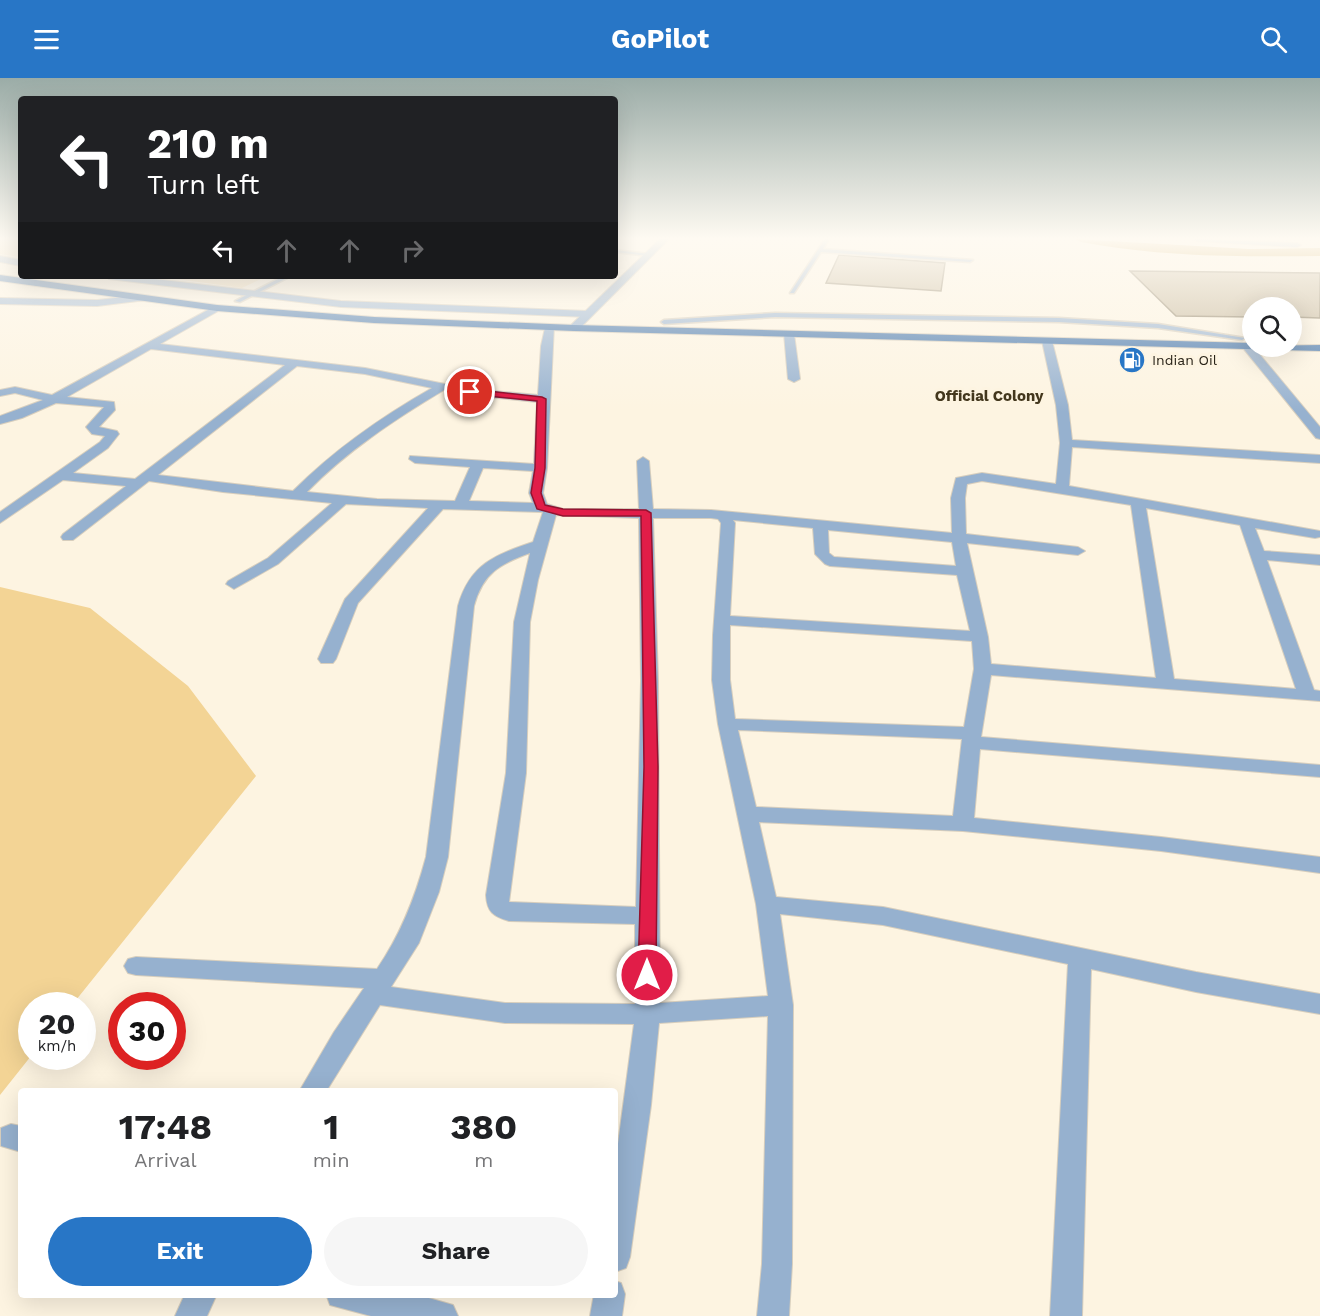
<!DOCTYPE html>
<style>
body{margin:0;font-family:"Work Sans",sans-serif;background:#f6f6f6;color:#202124;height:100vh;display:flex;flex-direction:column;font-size:22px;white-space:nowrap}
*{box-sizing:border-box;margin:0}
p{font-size:20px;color:#757577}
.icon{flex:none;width:33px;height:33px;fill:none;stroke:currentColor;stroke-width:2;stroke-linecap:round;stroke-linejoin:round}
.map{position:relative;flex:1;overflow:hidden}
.panel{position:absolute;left:18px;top:1010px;width:600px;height:210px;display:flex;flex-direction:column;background:#fff;border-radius:6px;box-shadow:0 6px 24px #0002}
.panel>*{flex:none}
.guide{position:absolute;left:18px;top:18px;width:600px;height:183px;border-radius:6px;box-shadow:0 6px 24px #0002;background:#202124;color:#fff;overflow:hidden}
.controls{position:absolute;left:1242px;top:219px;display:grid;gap:12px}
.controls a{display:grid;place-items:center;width:60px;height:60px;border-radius:50%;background:#fff;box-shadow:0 6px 24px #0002;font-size:30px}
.speed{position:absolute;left:18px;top:914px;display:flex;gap:12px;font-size:30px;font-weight:700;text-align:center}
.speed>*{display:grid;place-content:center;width:78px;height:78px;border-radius:50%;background:#fff;box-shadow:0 6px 24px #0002;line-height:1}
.speed small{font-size:15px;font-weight:400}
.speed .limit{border:9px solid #d22;background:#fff;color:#111}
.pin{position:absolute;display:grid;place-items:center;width:51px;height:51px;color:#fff;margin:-26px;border:3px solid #fff;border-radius:50%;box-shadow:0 2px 6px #0007}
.me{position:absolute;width:66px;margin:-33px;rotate:0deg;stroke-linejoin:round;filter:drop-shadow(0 0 4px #0008)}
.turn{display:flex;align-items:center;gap:21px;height:126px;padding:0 30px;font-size:27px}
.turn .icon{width:78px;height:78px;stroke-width:2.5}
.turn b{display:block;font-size:42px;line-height:51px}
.lanes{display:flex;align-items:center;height:57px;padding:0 30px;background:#0003;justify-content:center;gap:30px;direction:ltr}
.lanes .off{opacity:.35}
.eta{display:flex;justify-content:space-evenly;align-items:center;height:102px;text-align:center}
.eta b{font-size:36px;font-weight:700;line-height:42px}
.action{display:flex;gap:12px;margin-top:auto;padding:12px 30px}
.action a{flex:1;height:69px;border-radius:36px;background:#2876c6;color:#fff;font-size:24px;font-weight:700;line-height:69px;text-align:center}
.action a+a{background:#f6f6f6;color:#202124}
header{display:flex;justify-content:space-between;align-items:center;height:78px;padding:0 30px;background:#2876c6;color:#fff;font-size:27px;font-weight:700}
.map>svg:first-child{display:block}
</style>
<header><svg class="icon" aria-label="menu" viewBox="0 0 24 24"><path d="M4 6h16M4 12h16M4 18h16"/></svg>GoPilot<svg class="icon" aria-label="search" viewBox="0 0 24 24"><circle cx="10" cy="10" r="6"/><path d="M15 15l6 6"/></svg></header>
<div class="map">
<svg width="1320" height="1238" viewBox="0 0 1320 1238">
<rect width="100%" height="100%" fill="#fdf4e1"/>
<g fill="#f9e6c0">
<path d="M0 161H21V179L0 176Z"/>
<path d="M156 198H267L242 210Z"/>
</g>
<path fill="#f3d495" d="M0 509 90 530 188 608 256 698 72 927H32L31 978 0 1017Z"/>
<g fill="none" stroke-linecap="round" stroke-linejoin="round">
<path fill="#c9a146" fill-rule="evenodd" d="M1075 161 1249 171 1320 170V178C1240 179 1160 179 1081 164Z"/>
</g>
<g fill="#c4b597" stroke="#8b7d60" stroke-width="1.5">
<path d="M839 177 945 185 941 213 826 205Z"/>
<path d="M1130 193 1320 195V240L1292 239V230H1252V239L1176 238Z"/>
</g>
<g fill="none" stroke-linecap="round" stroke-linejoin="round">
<defs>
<g id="service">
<path d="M825 161H829L823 171 973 182 970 184 821 174 794 215H790Z"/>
<path d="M615 172 649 176 651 177 649 178 615 174Z"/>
<path d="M284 198H291L240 224 235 223Z"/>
<path d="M775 235 1059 240 1158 246 1245 260 1242 262 1158 250 1059 244 775 239 664 246 661 244 664 242Z"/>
</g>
<g id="minor">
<path d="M1193 161 1297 165 1301 167 1297 169 1197 163Z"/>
<path d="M0 178 21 182V188L0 184Z"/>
<path d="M105 198H129L341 223 588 233 593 236 588 239 341 229 109 201Z"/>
<path d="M143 217 148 220 146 222 97 228 0 226V220L97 222Z"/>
<path d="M217 227 222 230 220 232 160 266 365 290 470 311 538 317 541 268 545 250 554 248 547 390 543 415 547 426 563 431H639L637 383 643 379 649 383 653 431 711 432 952 455 951 420 956 400 982 395 1056 406 1060 365 1056 327 1042 263 1047 260 1052 263 1068 327 1072 362 1320 377V385L1072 369 1069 408 1320 453V459L1315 460 1255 450 1264 473 1320 477V487L1267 482 1314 612 1320 613V623L991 597 981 659 1320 687V699L980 671 974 740 1161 759 1320 779V795L1161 773 963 753 759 744 776 819 883 829 1196 894 1320 916V936L1196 914 1091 891 1082 1238H1050L1068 886 883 847 780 836 793 927 792 1186 789 1238H757L762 1186 768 938 659 945 651 1027 630 1179 626 1190 615 1194V1088L634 946 505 945 380 927 327 1012H300L334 954 364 910 136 897 128 895 124 888 128 881 136 879 377 891C401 856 415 820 426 779L458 528C470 486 495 477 533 464L543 434 443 431 358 525 336 581 333 585H321L318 581 345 521 428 430 346 426 278 486 234 511 226 506 228 503 268 480 332 425 223 414 149 403 73 462H63L61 459 63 456 126 408 63 402 0 445V434L100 364 105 358 92 356 86 349 104 329 56 325 22 340 0 346V338L43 322 15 315 0 318V312L15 309 52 317ZM151 271 285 287 135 401 73 395 108 370 119 356 117 353 99 349 115 332 114 324 67 319ZM297 288 365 296 432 310C381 339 335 371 293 413L158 397ZM444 312 470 317 537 324 534 386 410 378 409 381 415 385 470 389 455 423 377 421 307 414C347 373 394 342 444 312ZM483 390 533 393 529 415 533 425 469 423ZM982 403 1131 427 1156 600 991 586 988 559 967 465 1078 477 1085 473 1078 469 966 456 965 420 967 406ZM1146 430 1240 447 1296 611 1174 601ZM556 437 639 440 641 603 636 829 509 824 526 695 530 544 538 502ZM653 440H711L718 441 721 445 713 557 712 602 718 646 756 826 768 918 660 925 658 603ZM733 442 813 450 815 476 825 486 830 488 957 497 970 553 730 538 735 445ZM828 452 952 464 956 488 834 479 829 475ZM530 475 514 544 506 695 486 817C487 834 493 838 509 843L635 846V926L505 925 391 909 419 865 439 814 448 779 474 528C483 495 500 486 530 475ZM730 547 972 563 974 591 964 649 735 641 730 602ZM738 652 962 661 953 738 756 729Z"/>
<path d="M789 253 794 256 800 301 794 304 788 301 784 256Z"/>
<path d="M1247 265 1251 266 1320 349V361L1316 360 1243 270V266Z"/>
<path d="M11 1046 21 1048V1074L1 1068V1050Z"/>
<path d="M615 1203 621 1205 625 1216 622 1238H590L594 1216H615Z"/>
<path d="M185 1216H217L207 1238H175Z"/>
<path d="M326 1216H415L453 1227 458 1238H371L330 1227Z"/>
</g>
<path id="tertiary" d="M660 161H669L578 252H570V248Z"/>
<path id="primary" d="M0 197 217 227 374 239 574 247 1252 265V268L1320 267V273L574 253 374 245 217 233 0 203Z"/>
</defs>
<use href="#service" stroke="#d7cebd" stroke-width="3"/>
<use href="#minor" stroke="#d7cebd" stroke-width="2"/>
<use href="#tertiary" stroke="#d7cebd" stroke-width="2"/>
<use href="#primary" stroke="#d7cebd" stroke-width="2"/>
<use href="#service" fill="#96b1cf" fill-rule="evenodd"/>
<use href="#minor" fill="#96b1cf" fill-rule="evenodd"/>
<use href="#tertiary" fill="#96b1cf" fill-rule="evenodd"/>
<use href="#primary" fill="#4576ac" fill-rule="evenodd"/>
</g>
<linearGradient id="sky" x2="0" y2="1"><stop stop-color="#9baca7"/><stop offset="0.48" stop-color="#fefaf2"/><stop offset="1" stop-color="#fefaf2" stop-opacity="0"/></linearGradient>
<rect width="1320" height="334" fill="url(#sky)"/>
<path fill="#e11d48" stroke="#92132f" stroke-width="1.5" d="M470 311 542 319 546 321 545 390 541 415 545 427 563 431 646 432 651 435 658 689 656 897 653 902 647 904 640 902 638 897 644 689 641 438H563L537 431 531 415 535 390 537 323 467 316V312Z"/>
<defs>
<symbol id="fuel-disc" viewBox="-11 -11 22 22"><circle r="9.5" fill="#2876c6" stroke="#fdf4e1"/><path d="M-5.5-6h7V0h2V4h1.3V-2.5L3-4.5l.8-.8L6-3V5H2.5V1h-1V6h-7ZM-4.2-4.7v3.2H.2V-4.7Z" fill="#fff"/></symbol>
</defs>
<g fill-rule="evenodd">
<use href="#fuel-disc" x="1117" y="267" width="30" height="30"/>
</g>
<g text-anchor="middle" stroke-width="6" stroke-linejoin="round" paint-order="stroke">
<g font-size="14" fill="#292318" stroke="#fdf4e1" text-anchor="start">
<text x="1152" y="287">Indian Oil</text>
</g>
<g font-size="15" font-weight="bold" fill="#43371d" stroke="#fdf4e1">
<text x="989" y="323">Official Colony</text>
</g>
</g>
</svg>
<div class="controls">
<a><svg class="icon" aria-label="search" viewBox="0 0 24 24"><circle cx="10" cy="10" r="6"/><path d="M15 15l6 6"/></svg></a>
</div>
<div class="speed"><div>20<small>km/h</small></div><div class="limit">30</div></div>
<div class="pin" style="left:470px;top:314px;background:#d93025"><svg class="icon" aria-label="arrive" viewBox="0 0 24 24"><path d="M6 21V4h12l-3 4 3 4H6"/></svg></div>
<svg class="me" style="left:647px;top:897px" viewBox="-20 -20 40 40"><circle r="17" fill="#e11d48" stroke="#fff" stroke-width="3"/><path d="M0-11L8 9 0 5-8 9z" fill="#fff"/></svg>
<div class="guide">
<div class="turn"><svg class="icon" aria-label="left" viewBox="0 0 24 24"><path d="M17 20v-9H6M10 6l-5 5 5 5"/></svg><div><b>210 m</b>Turn left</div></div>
<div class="lanes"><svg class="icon" aria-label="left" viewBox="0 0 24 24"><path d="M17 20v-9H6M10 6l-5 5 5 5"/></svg><svg class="icon off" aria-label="ahead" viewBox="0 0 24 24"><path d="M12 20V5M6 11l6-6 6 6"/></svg><svg class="icon off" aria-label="ahead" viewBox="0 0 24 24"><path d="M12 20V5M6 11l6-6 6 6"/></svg><svg class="icon off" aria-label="right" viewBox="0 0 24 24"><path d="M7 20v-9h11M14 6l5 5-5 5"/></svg></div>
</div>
<section class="panel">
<div class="eta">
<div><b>17:48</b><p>Arrival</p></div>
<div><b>1</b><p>min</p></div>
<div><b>380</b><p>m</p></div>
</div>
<div class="action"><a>Exit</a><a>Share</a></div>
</section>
</div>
